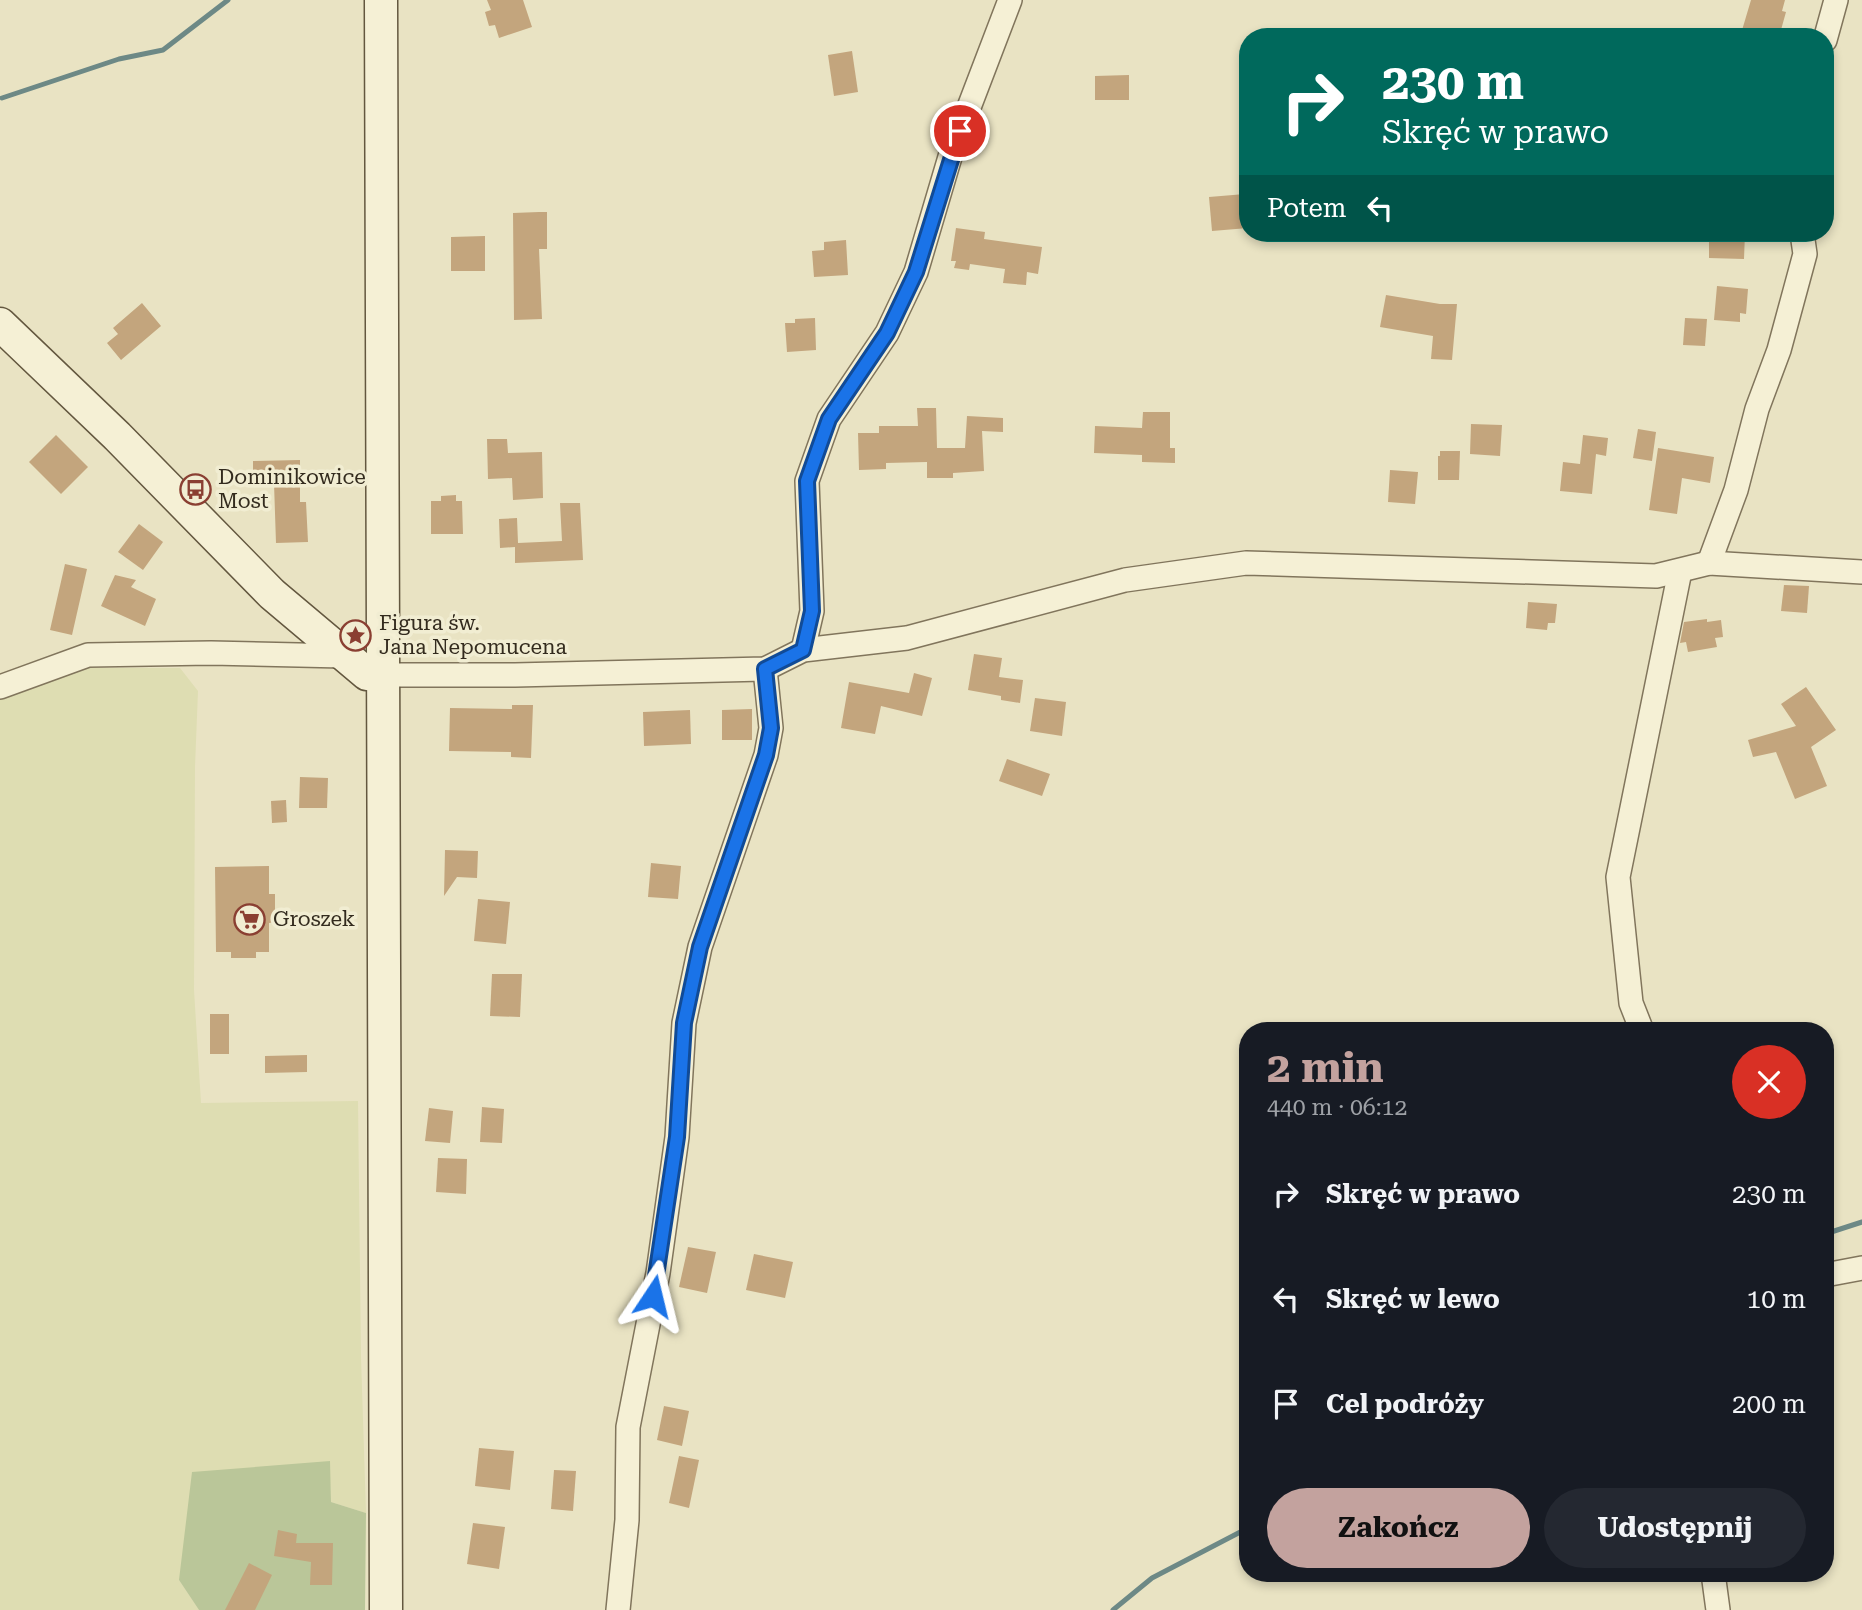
<!DOCTYPE html>
<html lang="pl">
<meta charset="utf-8">
<style>
body{margin:0;font-family:"Roboto Serif",serif;background:#242831;color:#f1f3f6;height:100vh;display:flex;flex-direction:column;font-size:26px;white-space:nowrap}
*{box-sizing:border-box;margin:0}
p{font-size:23px;color:#9ea1a6}
.icon{flex:none;width:38px;height:38px;fill:none;stroke:currentColor;stroke-width:2;stroke-linecap:round;stroke-linejoin:round}
.map{position:relative;flex:1;overflow:hidden}
.drawer{position:absolute;left:1239px;top:1022px;width:595px;height:560px;display:flex;flex-direction:column;background:#171b24;border-radius:28px;box-shadow:0 4px 10px #0003}
.drawer>*{flex:none}
.banner{position:absolute;left:1239px;top:28px;width:595px;height:214px;border-radius:28px;box-shadow:0 4px 10px #0003;background:#00695c;color:#fff;overflow:hidden}
.pin{position:absolute;display:grid;place-items:center;width:60px;height:60px;color:#fff;margin:-30px;border:4px solid #fff;border-radius:50%;box-shadow:0 2px 7px #0007}
.me{position:absolute;width:77px;margin:-38px;rotate:10deg;stroke-linejoin:round;filter:drop-shadow(0 0 5px #0008)}
.turn{display:flex;align-items:center;gap:24px;height:147px;padding:0 28px;font-size:32px}
.turn .icon{width:91px;height:91px;stroke-width:2.5}
.turn b{display:block;font-size:49px;line-height:60px}
.then{display:flex;align-items:center;height:66px;padding:0 28px;background:#0003;gap:14px;font-size:26px}
.round{display:grid;place-items:center;flex:none;width:74px;height:74px;border-radius:37px;background:#242831}
.overview{display:flex;align-items:center;justify-content:space-between;height:119px;padding:0 28px}
h1{font-size:42px;font-weight:700;line-height:52px;color:#c3a29e}
.primary-button{display:flex;gap:14px;margin-top:auto;padding:14px 28px}
.primary-button a{flex:1;height:80px;border-radius:42px;background:#c3a29e;color:#111;font-size:28px;font-weight:700;line-height:80px;text-align:center}
.primary-button a+a{background:#242831;color:#f1f3f6}
ul{padding:0;list-style:none}
li{display:flex;align-items:center;gap:21px;height:105px;padding:0 28px}
li div{flex:1}
li b{display:block;font-size:26px}
li em{font-style:normal}
.map>svg:first-child{display:block}
</style>
<div class="map">
<svg width="1862" height="1610" viewBox="0 0 1862 1610">
<rect width="100%" height="100%" fill="#e9e3c3"/>
<path fill="#deddb2" d="M87 668H180L198 691 195 767 194 990 201 1103 358 1101 361 1357 366 1513 331 1502 329 1461 179 1580 199 1610H0V699Z"/>
<path fill="#bac699" d="M330 1461 331 1502 366 1513 365 1610H199L179 1580 192 1472Z"/>
<g fill="none" stroke-linecap="round" stroke-linejoin="round">
<g stroke="#6d8986" stroke-width="5">
<path d="M2 98 119 59 163 50 228 0"/>
<path d="M1825 1234 1862 1222"/>
<path d="M1113 1610 1152 1578 1248 1528"/>
</g>
</g>
<g fill="#c3a57d">
<path d="M487 0H523L532 27 499 38 495 25 489 26 485 12 491 10Z"/>
<path d="M1751 0H1785L1782 11 1786 12 1779 37H1740Z"/>
<path d="M852 51 858 92 834 96 828 55Z"/>
<path d="M1129 75V100H1095V76Z"/>
<path d="M1245 194 1248 228 1212 231 1209 197Z"/>
<path d="M539 212H547V249H539L542 319 514 320 513 213Z"/>
<path d="M956 228 985 232 984 239 1042 247 1038 274 1027 272 1026 285 1003 283 1005 269 970 264 969 270 954 268 956 261H951Z"/>
<path d="M1712 233H1745L1744 259 1709 258V240H1712Z"/>
<path d="M485 236V271H451V237Z"/>
<path d="M846 240 848 275 814 277 812 251 824 250V242Z"/>
<path d="M1717 286 1748 289 1746 314 1740 313V322L1714 320Z"/>
<path d="M1386 295 1440 304H1457L1452 360 1431 359 1433 336 1380 327Z"/>
<path d="M142 303 161 326 121 360 107 343 118 334 113 328Z"/>
<path d="M815 318 816 350 787 352 785 323H795V319Z"/>
<path d="M1685 318 1707 319 1705 346 1683 345Z"/>
<path d="M917 408H936L937 448H965L967 416 1003 418V432L982 431 984 471 953 473V478H927V462L886 463V469L859 470 858 433H879V426H918Z"/>
<path d="M1143 412H1170V448H1175V463L1142 462V455L1094 453 1095 426 1142 428Z"/>
<path d="M1471 424 1502 425 1500 456 1470 454Z"/>
<path d="M1638 429 1656 432 1652 461 1633 458Z"/>
<path d="M56 435 88 467 61 494 29 462Z"/>
<path d="M1583 435 1608 438 1606 456 1596 454 1592 494 1560 491 1563 462 1580 464Z"/>
<path d="M487 439H507L508 453 542 452 543 498 513 500 512 478 488 479Z"/>
<path d="M1658 448 1714 457 1710 483 1682 478 1677 514 1649 510Z"/>
<path d="M1440 451H1460L1459 480H1438V456H1440Z"/>
<path d="M300 460V502H306L308 542 276 543 274 483H253V461Z"/>
<path d="M1390 470 1418 472 1415 504 1388 502Z"/>
<path d="M456 495V501H462L463 534H431V501H441V496Z"/>
<path d="M560 503H580L583 560 515 563V547L500 548 499 519 517 518 518 543 562 541Z"/>
<path d="M139 524 163 542 143 570 118 552Z"/>
<path d="M65 564 87 569 72 635 50 630Z"/>
<path d="M115 575 136 580 131 587 156 599 145 626 101 606Z"/>
<path d="M1784 585 1809 586 1807 613 1781 611Z"/>
<path d="M1528 602 1557 604 1555 623H1548L1547 630 1526 628Z"/>
<path d="M1707 619V622L1721 620 1723 637 1715 638 1717 647 1688 652 1686 642 1680 643 1684 622Z"/>
<path d="M974 654 1002 658 999 677 1023 680 1020 703 1001 700V696L968 690Z"/>
<path d="M914 673 932 678 922 716 881 706 875 734 841 728 849 682 909 693Z"/>
<path d="M1806 687 1836 730 1811 747 1827 786 1795 799 1776 752 1753 757 1748 740 1796 726 1781 704Z"/>
<path d="M1035 698 1066 702 1062 736 1030 731Z"/>
<path d="M512 705H533L531 758 511 757V752L449 751 450 708 512 709Z"/>
<path d="M752 709V740H722V710Z"/>
<path d="M690 710 691 744 644 746 643 712Z"/>
<path d="M1007 759 1050 774 1042 796 999 781Z"/>
<path d="M300 777 328 778 327 808H299Z"/>
<path d="M286 800 287 822 272 823 271 801Z"/>
<path d="M445 850 478 851 477 878 457 877 444 896Z"/>
<path d="M651 863 681 866 678 899 648 897Z"/>
<path d="M269 866V894H275V922L269 923V952H256V958H231V952H216L215 867Z"/>
<path d="M478 899 510 902 506 944 474 941Z"/>
<path d="M492 974H522L520 1017 490 1016Z"/>
<rect x="210" y="1014" width="19" height="40"/>
<path d="M307 1055V1072L265 1073V1056Z"/>
<path d="M482 1107 504 1109 502 1143 480 1142Z"/>
<path d="M429 1108 453 1111 450 1143 425 1141Z"/>
<path d="M438 1158 467 1159 466 1194 436 1192Z"/>
<path d="M688 1247 716 1252 707 1293 679 1287Z"/>
<path d="M754 1254 793 1262 785 1298 746 1290Z"/>
<path d="M664 1406 689 1411 682 1446 657 1440Z"/>
<path d="M479 1448 514 1451 510 1490 475 1486Z"/>
<path d="M679 1456 699 1460 689 1508 669 1503Z"/>
<path d="M554 1470 576 1471 573 1511 551 1509Z"/>
<path d="M473 1523 505 1527 499 1569 467 1564Z"/>
<path d="M278 1530 297 1534 296 1543H333L332 1585H310L311 1562 274 1556Z"/>
<path d="M249 1563 272 1575 255 1610H225Z"/>
</g>
<g fill="none" stroke-linecap="round" stroke-linejoin="round">
<defs>
<g id="street">
<path d="M1825 40 1836 0"/>
<path d="M1709 563 1736 490 1757 409 1779 350 1805 254 1802 233"/>
<path d="M803 650 812 611 807 481 829 419 887 333 916 272 950 157 1010 0"/>
<path d="M383 675H515L765 669 803 650 907 638 1125 580 1246 563 1656 576 1709 563 1862 572"/>
<path d="M0 687 88 655 211 653 343 656"/>
<path d="M1642 1031 1631 1003 1618 877 1680 571"/>
<path d="M1825 1275 1862 1268"/>
<path d="M1713 1573 1718 1610"/>
<path d="M618 1610 627 1520 628 1427 658 1273 677 1137 684 1023 700 947 766 755 771 728 765 669"/>
</g>
<g id="secondary">
<path d="M381 0 386 1610"/>
<path d="M0 324 117 436 272 594 367 674 383 675"/>
</g>
</defs>
<use href="#street" stroke="#81755c" stroke-width="26"/>
<use href="#secondary" stroke="#63573f" stroke-width="35"/>
<use href="#street" stroke="#f5f0d5" stroke-width="23"/>
<use href="#secondary" stroke="#f5f0d5" stroke-width="32"/>
</g>
<g fill="none" stroke-linecap="round" stroke-linejoin="round">
<defs>
<path id="route" d="M653 1296 677 1137 684 1023 700 947 766 755 771 728 765 669 803 650 812 611 807 481 829 419 887 333 916 272 960 131"/>
</defs>
<use href="#route" stroke="#114b97" stroke-width="18"/>
<use href="#route" stroke="#1a73e8" stroke-width="12"/>
</g>
<defs>
<symbol id="bus-ring" viewBox="-11 -11 22 22"><circle r="9.5" fill="#f1edd2" stroke="#8a3f32" stroke-width="1.5"/><path d="M-5-6H5V4H4V6H2V4H-2V6H-4V4H-5ZM-3.5-4V0h7V-4ZM-3.5 1.2v1.5H-2V1.2ZM2 1.2v1.5H3.5V1.2Z" fill="#8a3f32"/></symbol>
<symbol id="sight-ring" viewBox="-11 -11 22 22"><circle r="9.5" fill="#f1edd2" stroke="#8a3f32" stroke-width="1.5"/><path d="M0-6L1.8-2.2L6-1.7L2.9 1.2L3.7 5.4L0 3.3L-3.7 5.4L-2.9 1.2L-6-1.7L-1.8-2.2Z" fill="#8a3f32"/></symbol>
<symbol id="supermarket-ring" viewBox="-11 -11 22 22"><circle r="9.5" fill="#f1edd2" stroke="#8a3f32" stroke-width="1.5"/><path d="M-6-5.5h2.5l.6 2H6L4.5 2H-2.5L-4.4-4H-6ZM-1.5 3.2a1.3 1.3 0 1 0 .1 0ZM3 3.2a1.3 1.3 0 1 0 .1 0Z" fill="#8a3f32"/></symbol>
</defs>
<g fill-rule="evenodd">
<use href="#bus-ring" x="178" y="472" width="35" height="35"/>
<use href="#sight-ring" x="338" y="618" width="35" height="35"/>
<use href="#supermarket-ring" x="232" y="902" width="35" height="35"/>
</g>
<g text-anchor="middle" stroke-width="7" stroke-linejoin="round" paint-order="stroke">
<g font-size="21" fill="#332b1e" stroke="#f1edd2" text-anchor="start">
<text x="218" y="484">Dominikowice<tspan x="218" dy="24">Most</tspan></text>
<text x="379" y="630">Figura św.<tspan x="379" dy="24">Jana Nepomucena</tspan></text>
<text x="273" y="926">Groszek</text>
</g>
</g>
</svg>
<div class="pin" style="left:960px;top:131px;background:#d93025"><svg class="icon" aria-label="arrive" viewBox="0 0 24 24"><path d="M6 21V4h12l-3 4 3 4H6"/></svg></div>
<svg class="me" style="left:653px;top:1296px" viewBox="-20 -20 40 40"><path d="M0-17L14 15 0 8-14 15z" fill="#1a73e8" stroke="#fff" stroke-width="4"/></svg>
<div class="banner">
<div class="turn"><svg class="icon" aria-label="right" viewBox="0 0 24 24"><path d="M7 20v-9h11M14 6l5 5-5 5"/></svg><div><b>230 m</b>Skręć w prawo</div></div>
<div class="then">Potem<svg class="icon" aria-label="left" viewBox="0 0 24 24"><path d="M17 20v-9H6M10 6l-5 5 5 5"/></svg></div>
</div>
<section class="drawer">
<div class="overview"><div><h1>2 min</h1><p>440 m · 06:12</p></div><a class="round" style="background:#d93025;color:#fff"><svg class="icon" aria-label="close" viewBox="0 0 24 24"><path d="M6 6l12 12M18 6L6 18"/></svg></a></div>
<ul>
<li><svg class="icon" aria-label="right" viewBox="0 0 24 24"><path d="M7 20v-9h11M14 6l5 5-5 5"/></svg><div><b>Skręć w prawo</b></div><em>230 m</em></li>
<li><svg class="icon" aria-label="left" viewBox="0 0 24 24"><path d="M17 20v-9H6M10 6l-5 5 5 5"/></svg><div><b>Skręć w lewo</b></div><em>10 m</em></li>
<li><svg class="icon" aria-label="arrive" viewBox="0 0 24 24"><path d="M6 21V4h12l-3 4 3 4H6"/></svg><div><b>Cel podróży</b></div><em>200 m</em></li>
</ul>
<div class="primary-button"><a>Zakończ</a><a>Udostępnij</a></div>
</section>
</div>
